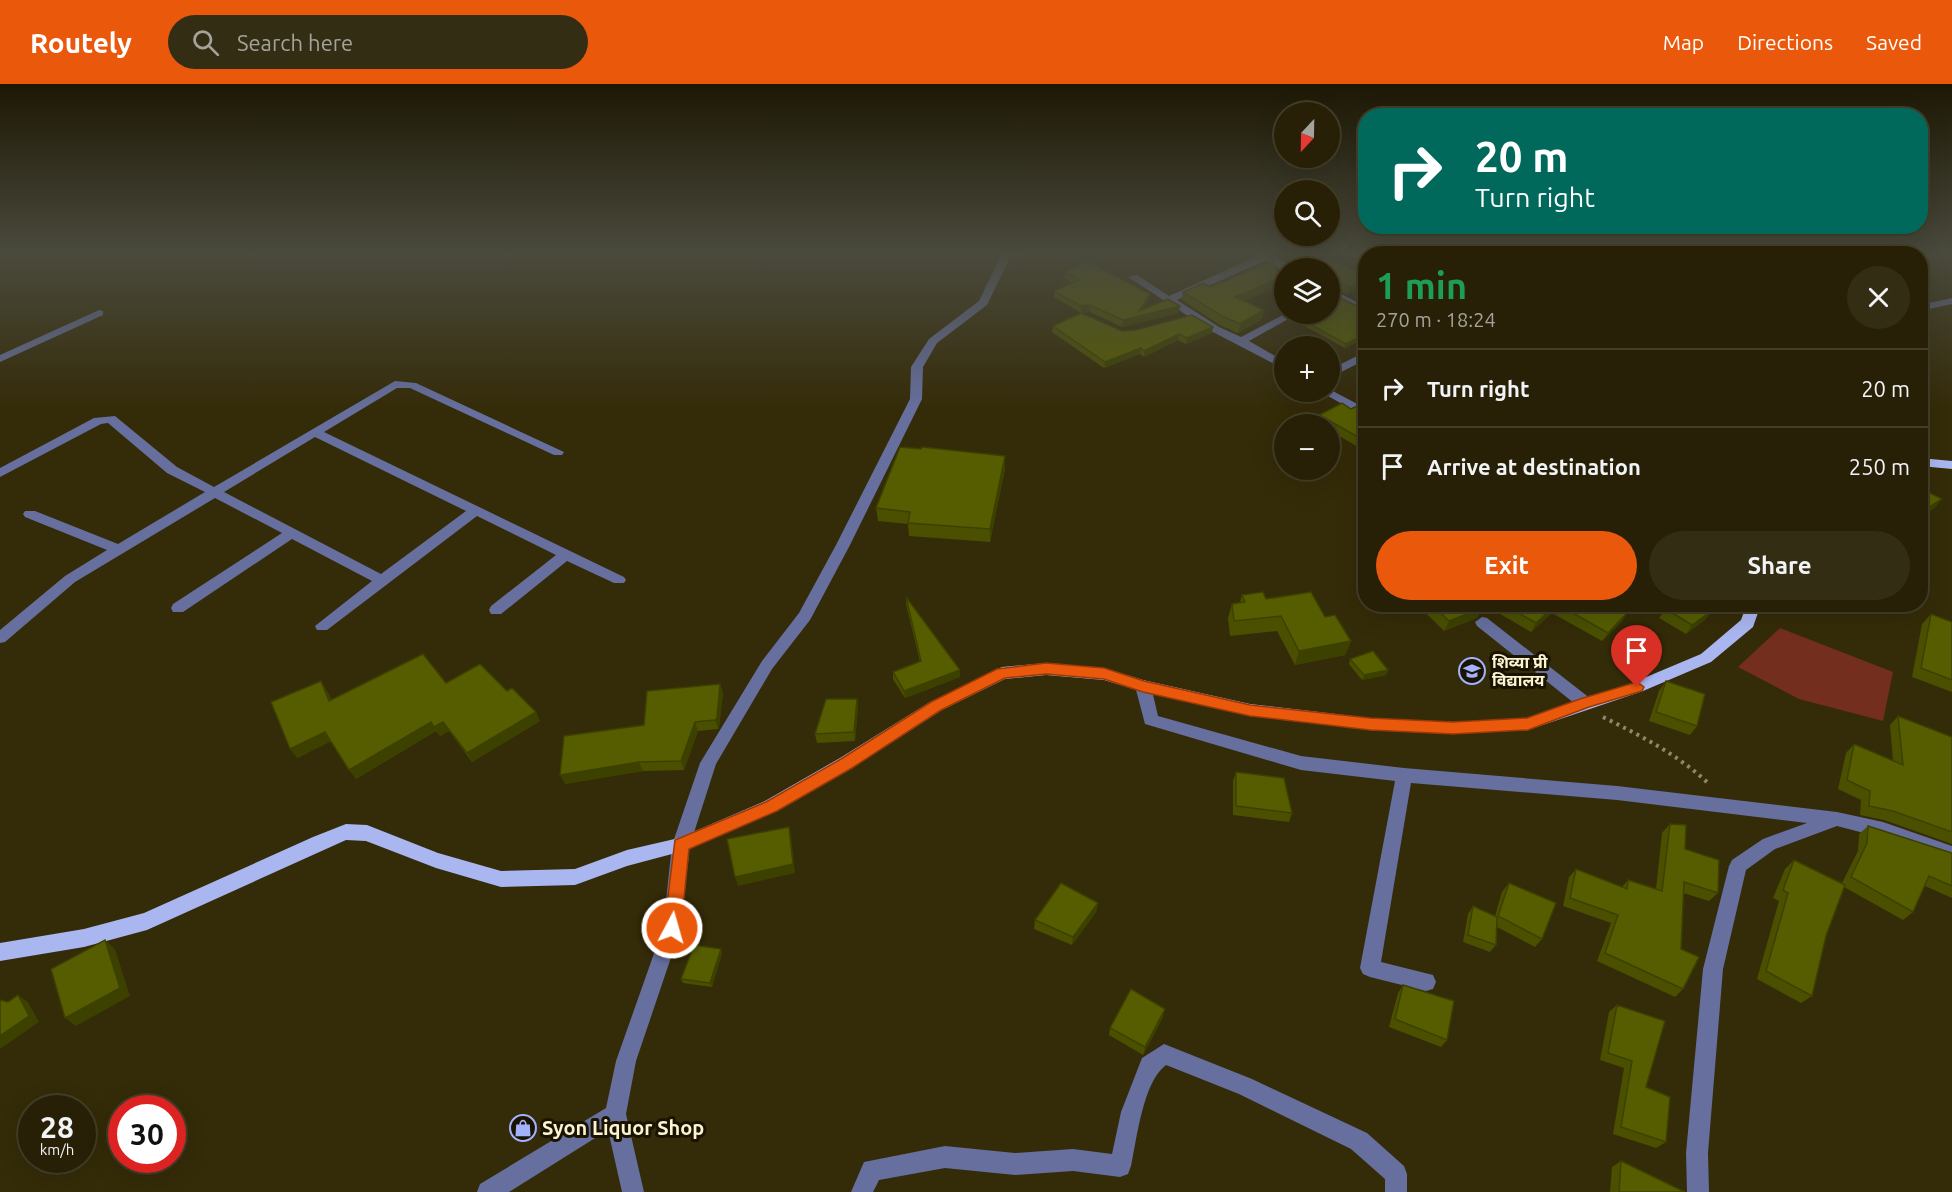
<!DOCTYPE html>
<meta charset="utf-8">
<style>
body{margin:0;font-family:Ubuntu,"Noto Sans Devanagari",sans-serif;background:#332d14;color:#f1f3f6;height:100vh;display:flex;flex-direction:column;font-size:22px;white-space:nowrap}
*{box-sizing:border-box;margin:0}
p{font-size:20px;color:#a4a39b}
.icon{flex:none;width:33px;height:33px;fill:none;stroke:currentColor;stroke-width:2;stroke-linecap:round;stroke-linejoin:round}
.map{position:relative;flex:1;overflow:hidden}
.details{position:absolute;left:1358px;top:162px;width:570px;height:366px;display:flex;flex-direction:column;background:#272006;border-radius:24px;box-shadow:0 6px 24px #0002,0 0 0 2px #433e28}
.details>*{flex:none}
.hud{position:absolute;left:1358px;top:24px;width:570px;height:126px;border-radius:24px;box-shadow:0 6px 24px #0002,0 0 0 2px #433e28;background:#00695c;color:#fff;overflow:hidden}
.needle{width:39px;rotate:202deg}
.fabs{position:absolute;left:1274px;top:18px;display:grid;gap:12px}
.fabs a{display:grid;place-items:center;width:66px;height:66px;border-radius:50%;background:#272006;box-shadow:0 6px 24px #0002,0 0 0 2px #433e28;font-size:30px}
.speed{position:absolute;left:18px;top:1011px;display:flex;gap:12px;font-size:30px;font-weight:700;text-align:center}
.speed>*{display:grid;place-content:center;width:78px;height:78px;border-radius:50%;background:#272006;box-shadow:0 6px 24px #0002,0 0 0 2px #433e28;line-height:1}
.speed small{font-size:15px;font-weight:400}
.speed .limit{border:9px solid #d22;background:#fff;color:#111}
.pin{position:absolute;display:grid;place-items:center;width:51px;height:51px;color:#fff;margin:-62px -26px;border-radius:50% 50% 50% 0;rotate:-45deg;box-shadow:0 0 6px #0007}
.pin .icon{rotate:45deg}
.me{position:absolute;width:66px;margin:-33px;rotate:6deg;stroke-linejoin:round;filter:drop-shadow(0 0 4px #0008)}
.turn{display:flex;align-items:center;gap:21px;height:126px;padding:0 18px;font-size:27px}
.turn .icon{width:78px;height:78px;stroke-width:2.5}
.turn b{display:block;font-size:42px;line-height:51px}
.round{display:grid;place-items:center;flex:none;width:63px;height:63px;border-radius:32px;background:#332d14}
.summary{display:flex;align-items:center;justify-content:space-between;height:102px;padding:0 18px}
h1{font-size:36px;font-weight:700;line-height:45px;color:#1e9e55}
.action{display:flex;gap:12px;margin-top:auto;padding:12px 18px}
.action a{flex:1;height:69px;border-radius:36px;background:#ea580c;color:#fff;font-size:24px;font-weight:700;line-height:69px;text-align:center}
.action a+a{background:#332d14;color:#f1f3f6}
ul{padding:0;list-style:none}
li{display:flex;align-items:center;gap:18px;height:78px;padding:0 18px;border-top:2px solid #433e28}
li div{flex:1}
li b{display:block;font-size:22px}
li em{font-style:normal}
header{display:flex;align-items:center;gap:36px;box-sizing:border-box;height:84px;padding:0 30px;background:#ea580c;color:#fff}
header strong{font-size:28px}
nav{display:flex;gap:33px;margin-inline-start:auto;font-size:21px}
.search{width:420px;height:54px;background:#332d14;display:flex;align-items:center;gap:15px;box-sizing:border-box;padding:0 21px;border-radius:33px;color:#a4a39b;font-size:22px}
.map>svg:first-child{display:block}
</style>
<header>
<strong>Routely</strong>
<div class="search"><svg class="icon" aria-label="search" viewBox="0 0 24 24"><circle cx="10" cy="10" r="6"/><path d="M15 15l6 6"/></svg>Search here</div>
<nav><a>Map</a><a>Directions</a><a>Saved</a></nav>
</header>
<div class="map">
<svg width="1952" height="1108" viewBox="0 0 1952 1108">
<rect width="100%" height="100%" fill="#342b08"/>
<path fill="#732e1e" d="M1780 544 1893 588 1883 637 1799 615 1738 583Z"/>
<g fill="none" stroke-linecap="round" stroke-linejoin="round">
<path stroke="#8f8765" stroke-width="4" stroke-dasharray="3 4.5" stroke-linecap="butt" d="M1603 633C1641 652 1677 670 1708 699"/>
<g fill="#666f9e" fill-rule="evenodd">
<path d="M1001 171H1011L987 221 937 259 923 283 922 315 850 461 810 536 772 585 716 680 690 761 681 844 636 977 626 1030 644 1108H622L608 1046 509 1108H477L480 1100 606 1024 616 977 663 844 672 761 700 679 762 577 799 529 836 461 910 315 911 283 929 255 979 217Z"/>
<path d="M1260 171H1273L1292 184 1283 186 1267 176 1177 216 1219 243 1241 253 1285 230H1297L1249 257 1284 277V285L1211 247 1128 193 1137 191 1169 212Z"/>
<path d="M1329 204 1365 222V229L1329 211Z"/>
<path d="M1952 214V220L1920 227V221Z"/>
<path d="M99 226 103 227V231L0 278V271Z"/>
<path d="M1365 268V276L1329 294V286Z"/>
<path d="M395 297 416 299 564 368 562 371H554L410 304H397L324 348 624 493 626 496 624 499H614L567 477 501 530H491L489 526 491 522 556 471 477 432 327 546H317L315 542 372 497 292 455 183 528H173L171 524 173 520 282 449 215 414 75 498 5 558 0 559V546L65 492 107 466 25 433 23 430 25 427H35L118 460 205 408 167 389 108 339 101 340 0 393V384L94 334 115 332 177 383 214 403ZM315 353 466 427 381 490 224 408Z"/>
<path d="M1329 305 1365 324V333L1321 308H1329Z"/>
<path d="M1482 533 1487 534 1591 615 1593 619 1591 623H1579L1477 542 1475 538Z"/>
<path d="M1143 596 1149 598 1151 602 1158 632 1301 672 1404 684 1617 702 1837 728 1883 738 1952 762V778L1883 754 1837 742 1775 765 1746 786 1723 885 1708 1069 1709 1108H1687L1686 1069 1703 885 1729 782 1732 776 1763 755 1807 739 1617 716 1411 699 1381 878 1433 891 1436 898 1433 905 1426 907 1370 893 1363 890 1360 884 1395 697 1301 686 1145 640 1135 602 1137 598Z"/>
<path d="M1164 960 1252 995 1367 1049 1404 1082 1407 1090V1108H1385V1095L1351 1065 1239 1010 1166 981C1143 998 1137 1054 1131 1082L1128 1090 1120 1093 1073 1087 1015 1091 945 1084 879 1096 873 1108H851L864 1078 945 1062 1015 1069 1073 1065 1112 1070 1121 1028 1142 974Z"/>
</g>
<g fill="#aab6f0" fill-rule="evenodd">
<path d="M1920 374 1952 377V385L1920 382Z"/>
<path d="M1747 520H1761L1753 543 1711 578 1643 607 1528 646 1453 650 1370 646 1250 632 1143 608 1104 596 1046 591 1005 595 942 626 852 684 777 727 687 766 627 782 575 801 501 803 436 784 366 757 346 756 147 846 84 863 0 877V859L84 845 144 829 313 753 346 740 367 741 438 769 501 787 575 785 627 766 679 754 765 717 840 674 930 618 1002 583 1046 579 1104 584 1143 596 1250 620 1370 634 1453 638 1527 634 1632 599 1701 570 1741 536Z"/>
</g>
</g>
<g fill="#4a5000">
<path d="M1291 172 1365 191 1347 210 1330 202H1329V184H1293L1289 179Z"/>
<path d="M1065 188 1150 210 1149 216 1143 225 1179 229 1122 243 1090 228 1081 229 1054 213V207L1072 199 1064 194Z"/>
<path d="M1278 202 1244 217 1264 226 1262 235 1238 249 1220 241 1182 216 1183 208 1210 203Z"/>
<path d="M1365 226V259L1360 257 1345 264 1297 238 1298 234Z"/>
<path d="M1053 242 1122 247 1212 249 1186 260 1178 256 1144 273 1140 270 1104 284 1052 248Z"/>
<path d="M1351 325H1365V367L1329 346V340H1320L1317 339 1319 331Z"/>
<path d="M1005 372V385L990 458 909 452 908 440 878 437 876 424Z"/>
<path d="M1365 476V490L1360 486 1364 477Z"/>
<path d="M1242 511 1266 515 1325 533 1351 557 1345 571 1295 581 1277 547 1230 552 1228 534 1232 520 1240 518Z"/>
<path d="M906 513 960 586V593L905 614 893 595V588L920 578 906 520Z"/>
<path d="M1417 520H1478L1482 524 1477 534 1444 547Z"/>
<path d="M1499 520H1609L1627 529 1622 537 1602 557 1552 529 1531 548 1495 527Z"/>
<path d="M1666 525 1706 535 1686 550 1659 534Z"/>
<path d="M1931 530 1952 538V608L1912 593 1922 540Z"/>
<path d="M1350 575 1388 586 1386 591 1362 596 1349 580Z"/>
<path d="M1666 597 1697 642 1690 651 1649 637 1659 607Z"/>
<path d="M446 599 507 607 540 637 472 678 449 647 440 652 436 647 356 695 331 657 297 674 327 607 331 615Z"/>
<path d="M720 600 723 609 719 643 718 645 698 647 684 686 643 687 565 700 644 641Z"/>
<path d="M857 615 858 624 855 657 817 659 815 650Z"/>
<path d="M1898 632 1952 653V760L1884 736 1860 731 1861 716 1838 705 1846 669 1854 660 1893 677 1890 641Z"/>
<path d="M1236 688 1292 729 1289 738 1233 731V697Z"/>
<path d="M1670 740 1685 765 1718 809 1709 817 1683 809 1681 865 1683 905 1675 913 1597 877 1611 839 1563 822 1569 793 1576 785 1622 803 1628 796 1656 805 1662 749Z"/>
<path d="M1868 742 1952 769V814L1925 802 1913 828 1903 836 1844 803 1826 852 1812 912 1801 919 1757 895 1779 817 1773 814 1785 785 1794 776 1842 799 1858 767 1859 750Z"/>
<path d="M1509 799 1542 855 1535 863 1497 843 1496 861 1490 868 1463 858 1468 830 1473 822 1495 832 1502 808Z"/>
<path d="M1098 819 1096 828 1072 861 1034 845 1035 836Z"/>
<path d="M721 865 722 869 712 903 683 899 681 895Z"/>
<path d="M1403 901 1447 956 1441 963 1389 943 1398 909Z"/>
<path d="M1617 921 1666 1058 1656 1064 1613 1050 1624 984 1600 976 1609 928Z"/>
<path d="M1163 933 1143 971 1109 951 1110 944Z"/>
<path d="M1621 1077 1685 1108H1610L1612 1083Z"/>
</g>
<g fill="#3c4100">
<path d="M1280 194 1278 202 1234 222 1235 213Z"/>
<path d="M1365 196V202L1347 210 1349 203Z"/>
<path d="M1150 210 1149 216 1139 232 1180 222 1179 229 1122 243 1123 236 1139 227Z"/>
<path d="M1090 221V228L1081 229V222Z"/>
<path d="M1264 226 1262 235 1238 249 1240 240Z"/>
<path d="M1213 243 1212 249 1186 260 1187 254Z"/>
<path d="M1179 250 1178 256 1144 273V267Z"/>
<path d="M1361 252 1360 257 1345 264 1346 260Z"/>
<path d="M1141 264 1140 270 1104 284 1105 278Z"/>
<path d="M1005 372V385L990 458V445Z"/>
<path d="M1942 415 1935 424 1920 433V429Z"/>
<path d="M1557 520 1552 529 1531 548 1536 539Z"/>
<path d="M1482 524 1477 534 1444 547 1449 537Z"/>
<path d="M1713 526 1706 535 1686 550 1692 541Z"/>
<path d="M1627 529 1622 537 1602 557 1608 549Z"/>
<path d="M1351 557 1345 571 1295 581 1299 567Z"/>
<path d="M960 586V593L905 614 904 607Z"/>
<path d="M1388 586 1386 591 1362 596 1364 591Z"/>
<path d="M321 597 327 607 335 626 329 617Z"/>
<path d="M720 600 723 609 719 643 718 645 715 636Z"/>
<path d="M857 615 858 624 855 657 854 648Z"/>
<path d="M536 628 540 637 472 678 467 669Z"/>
<path d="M431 638 436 647 356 695 349 686Z"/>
<path d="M443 638 449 647 440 652 434 643Z"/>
<path d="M695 638 698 647 684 686 681 677Z"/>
<path d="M325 648 331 657 297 674 290 665Z"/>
<path d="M639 678 643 687 565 700 560 691Z"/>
<path d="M789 743 791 752 795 789 738 802 735 793Z"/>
<path d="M1098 819 1096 828 1072 861 1073 853Z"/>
<path d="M105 856 115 865 130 912 76 942 65 934Z"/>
<path d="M721 865 722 869 712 903 710 899Z"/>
<path d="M18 911 28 918 39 938 0 965V952Z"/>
<path d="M1165 925 1163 933 1143 971 1145 963Z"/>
</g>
<g fill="#565d00" stroke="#3c4100" stroke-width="1.5">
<path d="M1293 171H1321L1365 191V196L1349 203 1332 195 1329 196V184H1306L1295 178 1291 172Z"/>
<path d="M1273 177 1280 194 1235 213 1264 226 1240 240 1222 232 1183 208 1203 199 1210 203Z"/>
<path d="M1088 178 1150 210 1139 227 1168 215 1180 222 1123 236 1090 221 1081 222 1054 207 1079 196 1065 188Z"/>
<path d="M1340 214 1365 226V254L1361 252 1346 260 1298 234 1307 230H1329V219Z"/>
<path d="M1081 229 1122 247 1136 246 1192 231 1213 243 1187 254 1179 250 1144 267 1141 264 1105 278 1053 242Z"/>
<path d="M1342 319 1351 325 1357 322 1365 325V357L1319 331Z"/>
<path d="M900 363 921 365 922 363 1005 372 990 445 908 439 910 428 876 424Z"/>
<path d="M1920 404 1942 415 1920 429Z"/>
<path d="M1263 508 1266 515 1311 508 1325 533 1335 531 1351 557 1299 567 1281 532 1234 537 1232 520 1245 518 1242 511Z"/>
<path d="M906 513 960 586 904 607 893 588 921 577Z"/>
<path d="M1431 520H1478L1482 524 1449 537Z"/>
<path d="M1503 520H1557L1536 539Z"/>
<path d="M1557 520H1609L1627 529 1608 549Z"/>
<path d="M1671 520H1704L1713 526 1692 541 1666 525Z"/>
<path d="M1931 530 1952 538V596L1921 584Z"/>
<path d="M1373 567 1388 586 1364 591 1350 575Z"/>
<path d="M423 570 446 599 480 580 507 607 512 604 536 628 467 669 443 638 434 643 431 638 349 686 325 648 290 665 271 618 321 597 329 617Z"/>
<path d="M1666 597 1705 610 1697 642 1656 628Z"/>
<path d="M720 600 717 634 715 636 695 638 681 677 639 678 560 691 564 652 644 641 647 607Z"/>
<path d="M826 615H857L854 648 815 650Z"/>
<path d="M1898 632 1952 653V748L1893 727 1869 722 1870 707 1847 696 1854 660 1903 681Z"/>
<path d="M1236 688 1284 694 1292 729 1236 722Z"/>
<path d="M1670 740 1686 741 1685 765 1719 776 1718 809 1684 798 1681 865 1699 873 1683 905 1605 869 1618 831 1570 814 1576 785 1627 805 1628 796 1662 807Z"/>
<path d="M1868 742 1952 769V802L1929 792 1913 828 1851 793 1867 759Z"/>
<path d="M789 743 793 780 735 793 727 755Z"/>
<path d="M1794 776 1845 801 1826 852 1812 912 1766 887 1788 809 1783 806Z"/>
<path d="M1061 799 1098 819 1073 853 1035 836Z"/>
<path d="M1509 799 1556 819 1542 855 1498 832Z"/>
<path d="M1473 822 1497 833 1496 861 1468 851Z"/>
<path d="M105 856 120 904 65 934 51 885Z"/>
<path d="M694 861 721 865 710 899 681 895Z"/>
<path d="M1403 901 1454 917 1447 956 1395 935Z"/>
<path d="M1131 905 1165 925 1145 963 1110 944Z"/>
<path d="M18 911 29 932 0 952V916L8 918Z"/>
<path d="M1617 921 1665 937 1646 1003 1670 1013 1666 1058 1621 1043 1632 977 1608 969Z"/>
<path d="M1621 1077 1685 1108H1619Z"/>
</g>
<linearGradient id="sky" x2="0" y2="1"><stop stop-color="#1d1804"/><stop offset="0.52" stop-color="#4a4a3d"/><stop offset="1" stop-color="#4a4a3d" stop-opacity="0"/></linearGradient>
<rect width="1952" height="326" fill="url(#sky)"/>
<path fill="#ea580c" stroke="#983908" stroke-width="1.5" d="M1046 579 1104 584 1144 597 1250 621 1370 634 1453 638 1527 634 1580 615 1637 598 1644 603 1642 607 1589 623 1528 646 1453 650 1370 646 1250 632 1143 608 1104 595 1046 590 1005 594 941 626 852 684 777 727 689 765 681 844 678 850 672 852 666 850 664 844 675 756 766 718 841 675 931 618 997 585Z"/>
<defs>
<symbol id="school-ring" viewBox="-11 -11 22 22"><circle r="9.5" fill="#1a1300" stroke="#a3b2fd" stroke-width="1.5"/><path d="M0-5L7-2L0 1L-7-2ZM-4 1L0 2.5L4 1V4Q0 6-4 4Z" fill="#a3b2fd"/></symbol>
<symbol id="shop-ring" viewBox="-11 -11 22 22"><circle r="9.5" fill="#1a1300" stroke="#a3b2fd" stroke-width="1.5"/><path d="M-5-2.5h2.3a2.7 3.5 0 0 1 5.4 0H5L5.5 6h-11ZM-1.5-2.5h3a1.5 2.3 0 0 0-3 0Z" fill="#a3b2fd"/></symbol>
</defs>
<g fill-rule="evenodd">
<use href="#school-ring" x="1457" y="572" width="30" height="30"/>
<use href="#shop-ring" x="508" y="1029" width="30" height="30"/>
</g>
<g text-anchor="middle" stroke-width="6" stroke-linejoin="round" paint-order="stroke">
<g font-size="16" font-weight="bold" fill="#fbf3d2" stroke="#1a1300" text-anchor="start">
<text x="1492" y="584">शिव्या प्री<tspan x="1492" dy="18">विद्यालय</tspan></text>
</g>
<g font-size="20" font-weight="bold" fill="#fbf3d2" stroke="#1a1300" text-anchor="start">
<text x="542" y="1051">Syon Liquor Shop</text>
</g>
</g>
</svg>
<div class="fabs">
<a><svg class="needle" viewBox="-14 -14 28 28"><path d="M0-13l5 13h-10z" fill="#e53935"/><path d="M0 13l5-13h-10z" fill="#a4a39b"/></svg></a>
<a><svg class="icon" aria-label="search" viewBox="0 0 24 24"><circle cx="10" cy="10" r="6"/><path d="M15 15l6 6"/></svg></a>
<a><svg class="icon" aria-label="layers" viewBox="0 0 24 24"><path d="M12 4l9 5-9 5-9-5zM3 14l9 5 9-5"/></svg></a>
<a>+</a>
<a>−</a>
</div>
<div class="speed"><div>28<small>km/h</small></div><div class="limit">30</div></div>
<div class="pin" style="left:1637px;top:603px;background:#d93025"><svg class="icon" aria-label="arrive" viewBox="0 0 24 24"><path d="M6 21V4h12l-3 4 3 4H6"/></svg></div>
<svg class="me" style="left:672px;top:844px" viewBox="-20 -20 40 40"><circle r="17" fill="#ea580c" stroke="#fff" stroke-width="3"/><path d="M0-11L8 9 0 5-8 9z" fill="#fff"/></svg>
<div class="hud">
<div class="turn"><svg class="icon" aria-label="right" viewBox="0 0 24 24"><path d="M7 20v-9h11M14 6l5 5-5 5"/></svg><div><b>20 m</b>Turn right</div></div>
</div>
<section class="details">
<div class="summary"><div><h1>1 min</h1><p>270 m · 18:24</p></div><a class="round"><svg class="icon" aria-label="close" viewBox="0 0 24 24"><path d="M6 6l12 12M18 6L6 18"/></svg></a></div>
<ul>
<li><svg class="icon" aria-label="right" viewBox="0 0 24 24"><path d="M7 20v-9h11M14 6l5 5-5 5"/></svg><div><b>Turn right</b></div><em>20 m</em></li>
<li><svg class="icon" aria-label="arrive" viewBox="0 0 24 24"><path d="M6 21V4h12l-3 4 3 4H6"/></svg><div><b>Arrive at destination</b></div><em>250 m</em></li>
</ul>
<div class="action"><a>Exit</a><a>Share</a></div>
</section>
</div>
